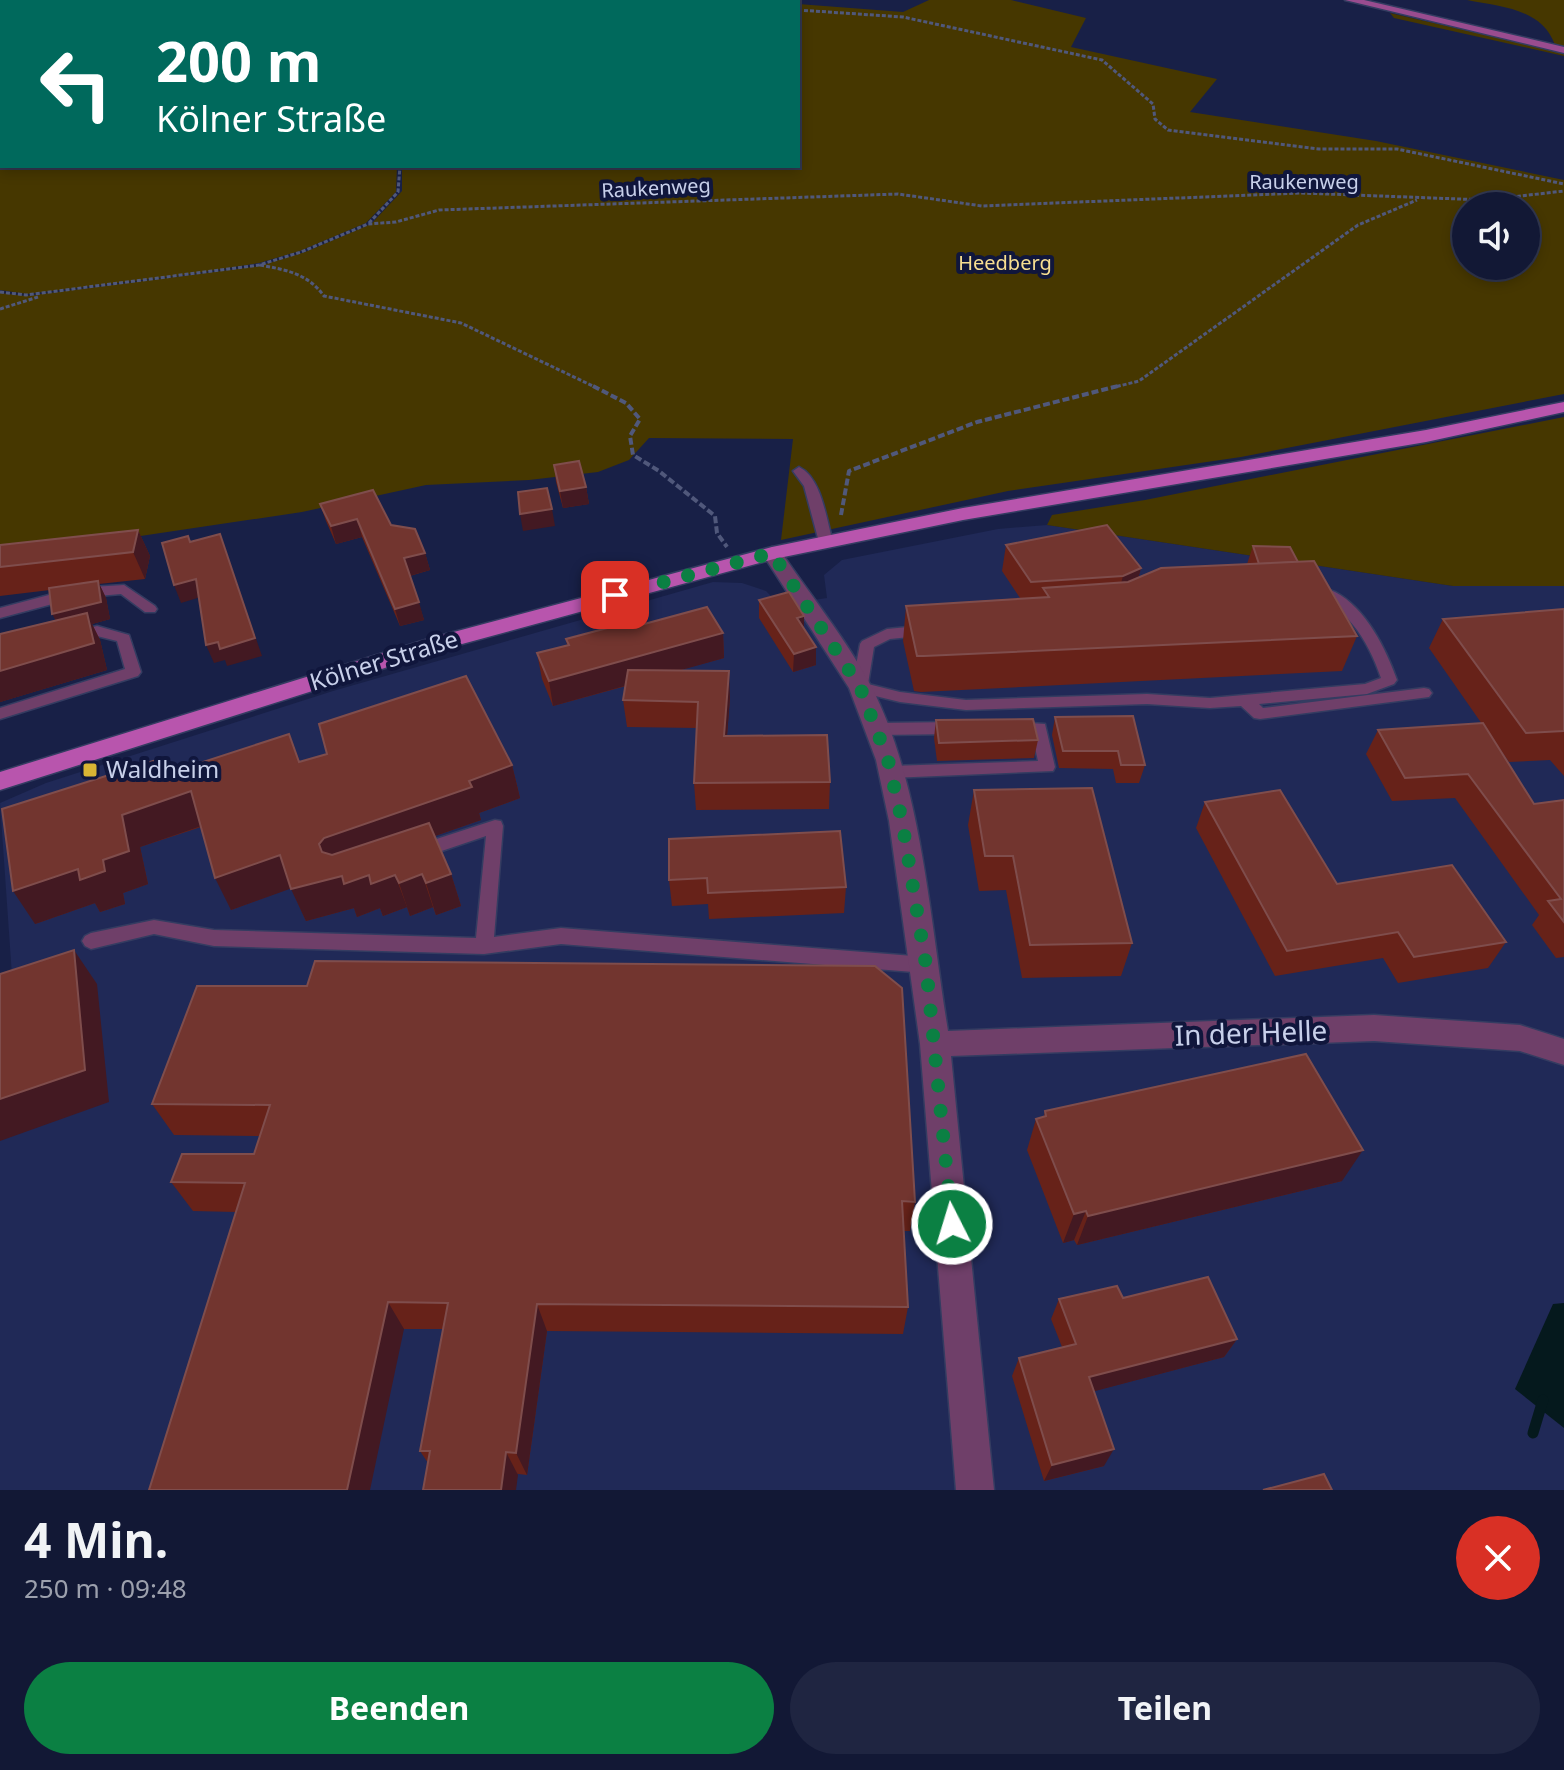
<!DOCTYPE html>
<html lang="de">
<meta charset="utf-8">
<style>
body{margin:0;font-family:"Noto Sans",sans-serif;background:#1f2541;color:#f1f3f6;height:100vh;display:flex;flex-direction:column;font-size:30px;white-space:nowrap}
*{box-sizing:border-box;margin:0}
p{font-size:26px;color:#9ca0ad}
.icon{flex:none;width:44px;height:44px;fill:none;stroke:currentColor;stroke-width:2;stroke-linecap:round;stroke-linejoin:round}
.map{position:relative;height:1490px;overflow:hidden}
.side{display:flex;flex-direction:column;background:#121835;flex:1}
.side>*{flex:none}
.hud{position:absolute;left:0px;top:0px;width:800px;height:168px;box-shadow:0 4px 12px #0003,0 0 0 2px #313750;background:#00695c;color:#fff;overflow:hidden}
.fabs{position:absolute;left:1452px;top:192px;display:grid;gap:16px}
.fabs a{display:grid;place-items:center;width:88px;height:88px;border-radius:50%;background:#121835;box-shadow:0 4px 12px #0003,0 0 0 2px #313750;font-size:40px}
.pin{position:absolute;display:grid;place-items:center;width:68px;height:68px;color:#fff;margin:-34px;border-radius:16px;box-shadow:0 4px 12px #0006}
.me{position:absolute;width:88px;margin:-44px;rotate:355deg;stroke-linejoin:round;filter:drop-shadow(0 0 6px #0008)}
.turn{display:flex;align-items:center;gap:28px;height:168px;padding:0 24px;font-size:36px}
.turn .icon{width:104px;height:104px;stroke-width:2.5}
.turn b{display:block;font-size:56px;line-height:68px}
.round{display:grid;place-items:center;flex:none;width:84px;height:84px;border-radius:42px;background:#1f2541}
.head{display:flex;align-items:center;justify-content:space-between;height:136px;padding:0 24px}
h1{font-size:48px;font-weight:700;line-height:60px}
.action{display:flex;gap:16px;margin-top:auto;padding:16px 24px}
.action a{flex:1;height:92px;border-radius:48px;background:#0b8043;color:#fff;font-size:32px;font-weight:700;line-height:92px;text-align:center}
.action a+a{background:#1f2541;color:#f1f3f6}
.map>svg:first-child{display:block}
</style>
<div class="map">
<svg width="1564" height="1490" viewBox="0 0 1564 1490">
<rect width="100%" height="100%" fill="#182047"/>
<path fill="#202957" d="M1047 525 1453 586H1564V1490H0V995L13 990 0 803 46 783 333 691 713 582 742 583 766 591 780 605 827 598 824 575 842 560 998 529Z"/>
<g fill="#463700" fill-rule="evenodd">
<path d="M0 0H739L765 2H2V166H397L396 192 366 223 300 251 259 263 191 274 27 294 0 290Z"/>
<path d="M929 0H1011L1086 18 1071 47 1217 79 1190 112 1376 141 1564 180V394L1241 457 1008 491 781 540 793 439 649 438 629 460 598 472 529 480 426 485 302 512 0 557V293L26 296 259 266 305 252 371 224 402 191V166H798V4L903 12ZM1466 206H1526V266H1466Z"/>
<path d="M1467 0H1564V47L1555 45C1542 8 1501 7 1467 0Z"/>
<path d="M1390 13 1564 53V56L1394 18Z"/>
<path d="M1564 417V586H1453L1047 525 1052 515 1145 500Z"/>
</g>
<path fill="#05191d" d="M1564 1303V1428L1515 1389 1553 1304Z"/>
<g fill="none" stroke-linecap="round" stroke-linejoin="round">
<path stroke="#05191d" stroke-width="11" d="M1533 1433 1543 1400"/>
<defs>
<g id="lane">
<path d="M799 467C822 478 826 519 833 542L831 545H821L819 542 804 486 793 471Z"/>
<path d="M124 585 155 606 157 609 155 612H145L121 594 75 598 0 618V608L75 588Z"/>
<path d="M1304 585C1314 586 1326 588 1335 592 1366 608 1386 649 1397 680L1394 684 1367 694 1259 704 1263 708 1424 688 1429 689 1432 693 1429 697 1260 719 1254 718 1241 706 1210 708 1147 704 966 710 900 702 855 691 852 687 860 644 862 641 887 629 949 623 999 613 1117 605 1149 591ZM1304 593C1345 602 1368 640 1381 678L1365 684 1210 698 1147 694 966 700 900 692 868 684 874 647 890 639 949 633 999 623 1119 614 1151 600Z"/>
<path d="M97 626 129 635 141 672 138 676 0 719V708L125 669 117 641 97 636 75 641 68 636 70 633Z"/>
<path d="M957 722 965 728 957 734 878 735 870 729 878 723Z"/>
<path d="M1016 722 1045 724 1055 767 1053 771 891 778 885 776 883 772 885 768 891 766 1038 761 1032 734H1016L1008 728Z"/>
<path d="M495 820 501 821 503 826 494 937 561 928 926 957 933 959 935 965 933 971 926 973 561 944 484 954 214 946 154 934 91 949 85 946 82 941 85 936 91 933 154 920 214 930 476 938 486 836 421 858 415 856 412 851 415 846Z"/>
</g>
<path id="street" d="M772 547 779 549C808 592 847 640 871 686 922 784 930 921 948 1031L1374 1015 1520 1025 1564 1039V1065L1520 1051 1374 1041 951 1056 994 1490H956L920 1044 889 821 876 760 849 688 762 553Z"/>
<path id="secondary" d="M1345 0H1364L1564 47V53Z"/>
<path id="primary" d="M1564 402V412L1426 442 963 520 774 559 451 647 0 790V772L435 637 772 547 963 508 1426 430Z"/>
</defs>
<use href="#lane" stroke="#343c61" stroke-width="3"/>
<use href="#street" stroke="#343c61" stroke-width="3"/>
<use href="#secondary" stroke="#343c61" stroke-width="3"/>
<use href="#primary" stroke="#343c61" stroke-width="3"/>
<g stroke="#50587b" stroke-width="3" stroke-dasharray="4 2" stroke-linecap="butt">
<path d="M676 0H703"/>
<path d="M707 0 719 2"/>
<path d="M667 2 670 0"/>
<path d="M798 10 903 17 1102 60 1153 104 1155 119 1168 130 1319 149H1397L1564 184"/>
<path d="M369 223 398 192 400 166"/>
<path d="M260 265C286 270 307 273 324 296L461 323 597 388"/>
<path d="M0 292 26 295 259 265 301 252 368 224 396 222 439 210 898 194 982 206 1301 193 1486 200 1564 191"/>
<path d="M0 309 38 297"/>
<path d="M1111 388 1139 381 1358 225 1417 200"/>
</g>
<g stroke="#50587b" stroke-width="4" stroke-dasharray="7 3" stroke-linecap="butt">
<path d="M593 386 626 403 640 419 630 436 633 455 659 471 715 516 717 533 727 547"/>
<path d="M841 515 849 471 977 422 1118 386"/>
</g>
<use href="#lane" fill="#6f3f69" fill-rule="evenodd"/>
<use href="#street" fill="#6f3f69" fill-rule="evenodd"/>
<use href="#secondary" fill="#994c8f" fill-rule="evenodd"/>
<use href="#primary" fill="#b855ad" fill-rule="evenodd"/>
</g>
<g fill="#672219">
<path d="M554 465 586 487 589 504 563 508 556 482Z"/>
<path d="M320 504 391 525 425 553 430 570 410 576 424 620 400 626 362 537 336 544 326 521Z"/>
<path d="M138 530 150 556 145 579 99 584 106 598 110 619 92 624 100 640 107 670 0 702V634L56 621 50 590 0 596V545Z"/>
<path d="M1006 545 1141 568 1138 578 1247 564 1253 546 1298 562 1357 636 1342 671 921 692 914 691 903 641 906 606 1020 598 1002 571Z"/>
<path d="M759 600 804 616V629L816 647V665L793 672 759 618Z"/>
<path d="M1564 609V776L1550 760 1509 762 1497 745 1534 804 1564 800V957L1556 958 1532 925 1539 915 1455 798 1392 801 1366 754 1378 730 1482 724 1429 648 1443 619Z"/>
<path d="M633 627 723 633 724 658 680 670 730 697 727 736 830 782 829 809 696 810 694 783 697 728 627 727 623 700 626 686 553 706 542 679 537 653 567 645 566 639Z"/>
<path d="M1055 717 1145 765 1139 783H1116L1113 769 1059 768 1052 735Z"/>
<path d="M936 720 1038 740 1034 758 937 761 934 738Z"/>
<path d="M289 734 300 762 512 765 520 798 479 813 481 820 435 836 451 874 461 906 436 915 433 907 410 916 407 907 383 916 380 908 357 917 354 908 306 921 291 888 231 910 201 827 140 847 148 884 123 893 125 904 100 912 95 903 35 924 161 776Z"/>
<path d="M974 790 1132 943 1121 976 1022 978 1006 890 979 891 968 825Z"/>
<path d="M1205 802 1337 884 1506 942 1488 968 1398 983 1383 958 1275 976 1196 828Z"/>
<path d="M669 839 846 887 844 913 709 919 708 904 672 906 669 880Z"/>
<path d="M197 986 915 1202 910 1231H903L908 1307 903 1334 547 1331 527 1475 428 1463 420 1451 443 1329H404L236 1212 193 1211 171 1182 254 1154 260 1136 174 1135 152 1104Z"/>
<path d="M1045 1111 1342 1181 1077 1245 1074 1240 1063 1243 1027 1150 1036 1119 1044 1116Z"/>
<path d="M1123 1298 1237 1339 1224 1357 1094 1391 1104 1466 1044 1481 1012 1376 1019 1358 1062 1347 1051 1319 1059 1299Z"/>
</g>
<g fill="#431922">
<path d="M586 487 589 504 563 508 560 491Z"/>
<path d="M552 509 555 526 523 531 520 514Z"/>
<path d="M357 519 362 537 336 544 331 526Z"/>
<path d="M138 530 150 556 145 579 133 552Z"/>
<path d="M220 534 262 656 227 666 225 660 214 663 206 645 218 642Z"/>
<path d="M425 553 430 570 409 576 404 558Z"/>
<path d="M1141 568 1134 594 1116 602 1123 576Z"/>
<path d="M196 579 204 596 181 603 174 585Z"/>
<path d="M98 581 106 598 110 619 92 624 100 640 107 670 0 702V671L62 632 52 614Z"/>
<path d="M419 602 424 620 400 626 395 609Z"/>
<path d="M804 616V633L797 618Z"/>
<path d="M723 633 724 658 553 706 549 681Z"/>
<path d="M816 647V665L793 672 794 654Z"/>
<path d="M729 671 730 697 725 762 724 736Z"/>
<path d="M153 761 170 794 191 791 207 824 140 847 148 884 123 893 125 904 100 912 95 903 35 924 13 891 103 860 122 815 157 777Z"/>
<path d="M512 765 520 798 479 813 481 820 337 870 342 876 395 875 407 907 383 916 380 908 357 917 354 908 306 921 291 889 324 838Z"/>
<path d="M280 855 295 887 231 910 215 878Z"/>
<path d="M422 874 433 907 410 916 399 883Z"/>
<path d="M451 874 461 906 436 915 426 883Z"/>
<path d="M74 950 97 984 109 1102 0 1141V1099Z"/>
<path d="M1363 1150 1342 1181 1077 1245 1088 1216Z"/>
<path d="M1086 1211 1074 1240 1063 1243 1074 1214Z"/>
<path d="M388 1302 404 1329 370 1490H347Z"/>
<path d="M537 1304 547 1331 527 1475 516 1453Z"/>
<path d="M1237 1339 1224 1357 1080 1395 1089 1377Z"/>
<path d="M1114 1449 1104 1466 1044 1481 1052 1465Z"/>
<path d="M506 1452 518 1475 516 1490H501Z"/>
</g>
<g fill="#72352f" stroke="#7f4d4c" stroke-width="2">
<path d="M579 461 586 487 560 491 554 465Z"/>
<path d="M547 488 552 509 520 514 518 492Z"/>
<path d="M373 490 391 525 415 529 425 553 404 558 419 602 395 609 357 519 331 526 320 504Z"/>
<path d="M1107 525 1141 568 1123 576 1031 582 1006 545Z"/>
<path d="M138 530 133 552 0 567V545Z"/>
<path d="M220 534 255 638 220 649 218 642 206 645 196 579 174 585 162 543 188 536 190 542Z"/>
<path d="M1253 546 1290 547 1298 562 1259 564Z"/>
<path d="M1314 561 1357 636 924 656H917L906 606 1049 597 1043 588 1128 582 1161 568Z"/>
<path d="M98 581 101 602 52 614 49 588Z"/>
<path d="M789 592 804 616 797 618 816 647 794 654 759 600Z"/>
<path d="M707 607 723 633 549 681 537 653 569 645 566 639 630 622 633 627Z"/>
<path d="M1564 609V731L1526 733 1443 619Z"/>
<path d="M87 613 94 643 0 671V634Z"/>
<path d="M628 670 729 671 724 736 827 735 830 782 694 783 698 702 623 700Z"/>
<path d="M466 676 512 765 469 781 472 787 324 838 319 844 322 852 332 855 429 823 451 874 426 883 422 874 399 883 395 875 371 884 369 875 344 884 342 876 291 889 280 855 215 878 191 791 122 815 129 851 103 860 105 871 80 880 78 869 13 891 2 809 153 761 157 777 289 734 299 762 327 754 319 724Z"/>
<path d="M1133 716 1145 765H1121L1118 751H1063L1055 717Z"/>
<path d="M1033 719 1038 740 939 743 936 720Z"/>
<path d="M1483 723 1534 804 1564 800V922L1548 901 1561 899 1468 774 1405 778 1378 730Z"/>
<path d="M1092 788 1132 943 1030 945 1013 856H985L974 790Z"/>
<path d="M1280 790 1337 884 1452 865 1506 942 1414 957 1398 932 1287 951 1205 802Z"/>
<path d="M840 831 846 887 708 893 707 878 669 880V839Z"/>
<path d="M74 950 85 1070 0 1099V974Z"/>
<path d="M315 961 875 966 902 988 915 1202 902 1201 908 1307 537 1304 516 1453 506 1452 501 1490H423L430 1451H420L448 1303 388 1302 347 1490H149L245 1183 171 1182 182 1154H254L270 1105 152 1104 197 986H307Z"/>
<path d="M1306 1054 1363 1150 1088 1216 1086 1211 1074 1214 1036 1119 1046 1116 1045 1111Z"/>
<path d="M1208 1277 1237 1339 1089 1377 1114 1449 1052 1465 1019 1358 1076 1344 1059 1299 1117 1286 1123 1298Z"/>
<path d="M1324 1474 1332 1490H1263Z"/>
</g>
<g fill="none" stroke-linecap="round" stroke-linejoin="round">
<path stroke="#0b8043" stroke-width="14" stroke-dasharray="0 25.2" d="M615 595 772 553 860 687 888 760 902 821 926 965 952 1224"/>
</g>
<rect fill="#d9b434" stroke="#10163c" stroke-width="3" x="82" y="762" width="16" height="16" rx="4"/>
<g text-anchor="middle" stroke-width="8" stroke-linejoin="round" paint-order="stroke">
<g font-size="20" fill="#c8d0ea" stroke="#10163c">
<text x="1304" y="189">Raukenweg</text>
<text transform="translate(656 188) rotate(-3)" y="7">Raukenweg</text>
</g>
<g font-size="20" fill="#f7de91" stroke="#10163c">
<text x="1005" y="270">Heedberg</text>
</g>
<g font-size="24" fill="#c8d0ea" stroke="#10163c">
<text transform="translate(384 661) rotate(-17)" y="8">Kölner Straße</text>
</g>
<g font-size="24" fill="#c8d0ea" stroke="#10163c" text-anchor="start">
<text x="106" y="778">Waldheim</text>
</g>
<g font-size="28" fill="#c8d0ea" stroke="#10163c">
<text transform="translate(1251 1033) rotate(-2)" y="10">In der Helle</text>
</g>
</g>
</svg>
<div class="fabs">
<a><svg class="icon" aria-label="sound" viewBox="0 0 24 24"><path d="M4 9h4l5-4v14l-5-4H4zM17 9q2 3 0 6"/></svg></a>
</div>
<div class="pin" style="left:615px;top:595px;background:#d93025"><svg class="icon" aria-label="arrive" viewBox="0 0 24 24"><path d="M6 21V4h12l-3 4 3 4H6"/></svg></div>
<svg class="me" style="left:952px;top:1224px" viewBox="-20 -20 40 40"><circle r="17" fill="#0b8043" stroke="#fff" stroke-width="3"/><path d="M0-11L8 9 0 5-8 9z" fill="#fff"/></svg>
<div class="hud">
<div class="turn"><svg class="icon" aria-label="left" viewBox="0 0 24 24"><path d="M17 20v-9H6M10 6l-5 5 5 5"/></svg><div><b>200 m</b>Kölner Straße</div></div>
</div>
</div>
<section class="side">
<div class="head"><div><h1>4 Min.</h1><p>250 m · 09:48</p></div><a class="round" style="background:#d93025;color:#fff"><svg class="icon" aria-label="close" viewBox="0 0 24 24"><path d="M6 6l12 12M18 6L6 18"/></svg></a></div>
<div class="action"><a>Beenden</a><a>Teilen</a></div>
</section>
